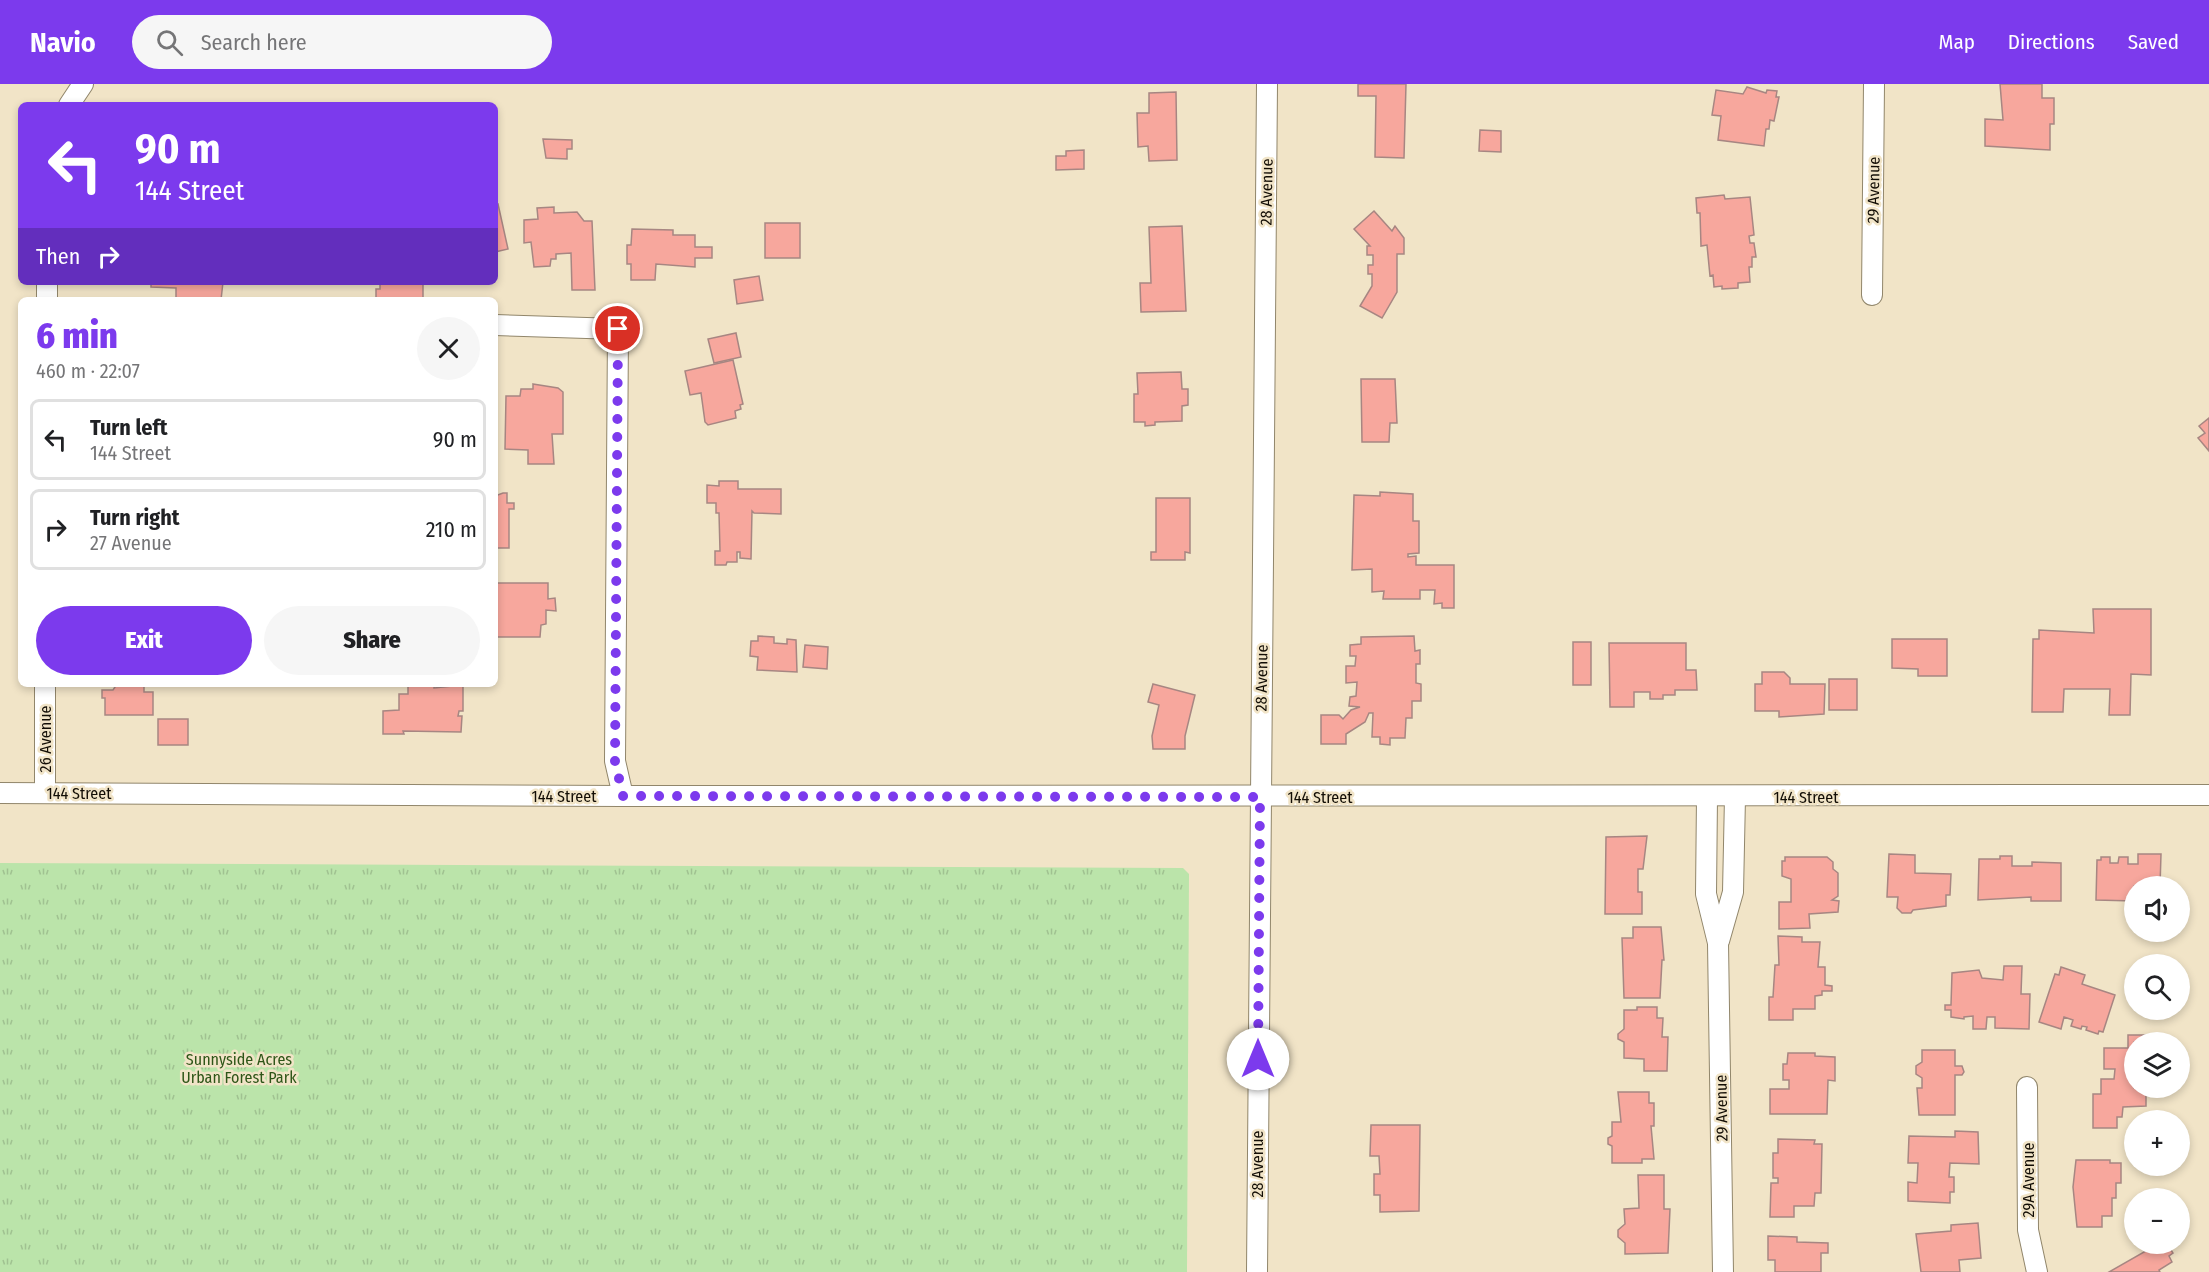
<!DOCTYPE html>
<meta charset="utf-8">
<style>
body{margin:0;font-family:"Fira Sans Condensed",sans-serif;background:#f6f6f6;color:#202124;height:100vh;display:flex;flex-direction:column;font-size:22px;white-space:nowrap}
*{box-sizing:border-box;margin:0}
p{font-size:20px;color:#757577}
.icon{flex:none;width:33px;height:33px;fill:none;stroke:currentColor;stroke-width:2;stroke-linecap:round;stroke-linejoin:round}
.map{position:relative;flex:1;overflow:hidden}
.panel{position:absolute;left:18px;top:213px;width:480px;height:390px;display:flex;flex-direction:column;background:#fff;border-radius:9px;box-shadow:0 3px 9px #0003}
.panel>*{flex:none}
.guide{position:absolute;left:18px;top:18px;width:480px;height:183px;border-radius:9px;box-shadow:0 3px 9px #0003;background:#7c3aed;color:#fff;overflow:hidden}
.tools{position:absolute;left:2124px;top:792px;display:grid;gap:12px}
.tools a{display:grid;place-items:center;width:66px;height:66px;border-radius:50%;background:#fff;box-shadow:0 3px 9px #0003;font-size:30px}
.pin{position:absolute;display:grid;place-items:center;width:51px;height:51px;color:#fff;margin:-26px;border:3px solid #fff;border-radius:50%;box-shadow:0 2px 6px #0007}
.me{position:absolute;width:66px;margin:-33px;rotate:0deg;stroke-linejoin:round;filter:drop-shadow(0 0 4px #0008)}
.turn{display:flex;align-items:center;gap:21px;height:126px;padding:0 18px;font-size:27px}
.turn .icon{width:78px;height:78px;stroke-width:2.5}
.turn b{display:block;font-size:42px;line-height:51px}
.then{display:flex;align-items:center;height:57px;padding:0 18px;background:#0003;gap:12px;font-size:22px}
.round{display:grid;place-items:center;flex:none;width:63px;height:63px;border-radius:32px;background:#f6f6f6}
.summary{display:flex;align-items:center;justify-content:space-between;height:102px;padding:0 18px}
h1{font-size:36px;font-weight:800;line-height:45px;color:#7c3aed}
.action{display:flex;gap:12px;margin-top:auto;padding:12px 18px}
.action a{flex:1;height:69px;border-radius:36px;background:#7c3aed;color:#fff;font-size:24px;font-weight:800;line-height:69px;text-align:center}
.action a+a{background:#f6f6f6;color:#202124}
ul{padding:0;list-style:none}
li{display:flex;align-items:center;gap:18px;height:81px;margin:0 12px 9px;padding:0 6px;border:3px solid #e0e0e0;border-radius:9px}
li div{flex:1}
li b{display:block;font-size:22px}
li em{font-style:normal}
header{display:flex;align-items:center;gap:36px;box-sizing:border-box;height:84px;padding:0 30px;background:#7c3aed;color:#fff}
header strong{font-size:28px}
nav{display:flex;gap:33px;margin-inline-start:auto;font-size:21px}
.search{width:420px;height:54px;background:#f6f6f6;display:flex;align-items:center;gap:15px;box-sizing:border-box;padding:0 21px;border-radius:33px;color:#757577;font-size:22px}
.map>svg:first-child{display:block}
</style>
<header>
<strong>Navio</strong>
<div class="search"><svg class="icon" aria-label="search" viewBox="0 0 24 24"><circle cx="10" cy="10" r="6"/><path d="M15 15l6 6"/></svg>Search here</div>
<nav><a>Map</a><a>Directions</a><a>Saved</a></nav>
</header>
<div class="map">
<svg width="2209" height="1188" viewBox="0 0 2209 1188">
<defs>
<pattern id="park-tufts" width="24" height="20" patternUnits="userSpaceOnUse" patternTransform="scale(1.5)"><rect width="24" height="20" fill="#bbe4aa"/><path d="M3 7l-1-3M5 7V3M7 7l1-3M15 17l-1-3M17 17v-4M19 17l1-3" fill="none" stroke="#a0c291"/></pattern>
</defs>
<rect width="100%" height="100%" fill="#f1e4c7"/>
<path fill="url(#park-tufts)" d="M0 779 1183 784 1189 790 1187 1188H0Z"/>
<g fill="#f7a79d" stroke="#a78682" stroke-width="1.5">
<path d="M1358 0H1406L1404 74 1375 73 1376 12H1358Z"/>
<path d="M2000 0H2042V14H2054V40H2050V66L1985 62V35L2003 36Z"/>
<path d="M1747 3 1766 9 1767 6 1777 7 1776 13H1779L1774 37 1770 36 1769 45H1766L1764 62 1718 56 1721 32 1712 31 1716 6 1743 10Z"/>
<path d="M1176 8 1177 76 1149 77 1148 62 1138 63 1137 29H1149V9Z"/>
<path d="M1480 46 1501 47V68L1479 67Z"/>
<path d="M543 55 572 56V65H567V75L546 74Z"/>
<path d="M1084 66V85L1056 86V72H1066V67Z"/>
<path d="M1724 111 1725 115 1750 113 1754 151 1749 152 1750 159H1754L1756 173H1752V183H1749L1750 198 1738 199V204L1722 205V202L1714 203 1713 191 1710 192 1707 161 1701 162 1700 129H1697L1696 114Z"/>
<path d="M498 120 508 165 495 168V121Z"/>
<path d="M554 123V129L577 128 584 137H592L595 206H572L571 169 556 170V175H551L550 182 534 183 531 158 524 159V136L538 135 537 124Z"/>
<path d="M1374 127 1392 147 1395 142 1404 154V170H1397V208L1382 234 1360 222 1372 202V190H1368V181H1373V171H1367V162H1370L1354 145Z"/>
<rect x="765" y="139" width="35" height="35"/>
<path d="M1182 142 1186 227 1141 228 1140 199H1151L1149 143Z"/>
<path d="M632 145 673 146V151H695V163H712V174H695V183L656 180 655 196H631V180H627V161H631Z"/>
<path d="M759 192 763 216 737 220 734 196Z"/>
<path d="M151 198H223L221 216H176V204L151 203Z"/>
<path d="M380 198H423V216H376V205H380Z"/>
<path d="M736 249 741 273 714 279 708 255Z"/>
<path d="M733 276 743 320 740 321 741 325 735 327 736 334 708 341 705 338 701 309 690 311 685 287Z"/>
<path d="M1181 288 1182 305H1188V321L1182 322V337L1155 338V341L1145 342V338H1134V310H1138L1137 289Z"/>
<path d="M1361 295H1395L1397 339H1390L1389 358H1362Z"/>
<path d="M533 300 558 304 563 308V350H552L554 380H528V366L505 365 506 312H520L521 305H533Z"/>
<path d="M2209 334V367L2198 354 2205 349 2199 342Z"/>
<path d="M719 397H738V405H781V430L754 429 752 427 751 475 740 474V468H737V478H727L726 481H715V467H720L719 429H716V419H707V401L719 402Z"/>
<path d="M1380 408 1413 410V437H1419V469L1408 470V473L1416 472V481H1454V524H1442V519L1434 520 1435 506H1420V515H1383L1384 507 1372 508V485L1352 486 1354 411 1380 412Z"/>
<path d="M503 409H507V419H514V425H509V464H495V412Z"/>
<path d="M1156 414H1190V469L1185 468V476H1151V468H1156Z"/>
<path d="M495 499H548V515L555 514 556 527 546 526V540L541 541 540 553H495Z"/>
<path d="M2093 525H2151V591L2131 590 2130 631H2109L2110 605H2064L2063 628H2032L2033 555H2039V546L2094 549Z"/>
<path d="M758 552 774 553V559L787 560V555L796 556 797 588 757 586 758 573 750 572 751 557H758Z"/>
<path d="M1414 552 1415 567 1420 566V580H1416V599L1421 600V617H1412V634H1406L1405 654H1390V661L1380 660V653H1372L1373 629H1369L1365 638 1346 650V660H1321V631H1339L1343 635 1351 626 1360 623 1349 622 1350 613 1356 612 1357 598 1346 599V582H1355L1356 572H1350V561L1361 560V553Z"/>
<path d="M1892 555H1947V592H1918V585L1892 584Z"/>
<rect x="1573" y="558" width="18" height="43"/>
<path d="M1609 559H1686V586H1696L1697 606H1675V611H1663V615H1650V608H1634V623H1610Z"/>
<path d="M805 561 828 563 827 585 803 583Z"/>
<path d="M1762 588H1784L1790 594V600H1825L1824 630 1779 633V627H1755V600H1762Z"/>
<rect x="1829" y="595" width="28" height="31"/>
<path d="M117 600H144V608H153V631H105V614H102V606H113Z"/>
<path d="M408 600H434V604L463 601V627H459L458 632H462L461 648 403 647 404 650H383V627L399 626V610H408Z"/>
<path d="M1153 600 1195 611 1185 652V665H1153L1152 652 1159 621 1148 618Z"/>
<rect x="158" y="635" width="30" height="26"/>
<path d="M1647 752 1643 785H1638V808H1642V830H1605L1606 753Z"/>
<path d="M1889 770 1915 771V789L1951 790 1950 811H1946V822L1913 826 1911 829H1902L1897 824 1898 813H1887Z"/>
<path d="M2138 770H2161L2160 802H2134V817L2096 816 2097 776H2101V773H2110V779H2118L2119 773H2128V780H2138Z"/>
<path d="M2000 772H2012V782H2032V778L2061 779V817H2031V813L1978 816 1979 775H2000Z"/>
<path d="M1785 773H1827L1833 778V785L1838 789V812L1832 816 1839 817 1838 828 1809 830 1810 844 1779 845V818H1791V795L1782 792V777H1785Z"/>
<path d="M1633 843H1661L1664 876H1662L1660 914H1624L1622 854H1633Z"/>
<path d="M1778 852 1802 853V858H1820L1818 883H1825V901L1832 902V907H1822V911L1815 912V925H1793V936H1769V913H1773L1775 881H1779Z"/>
<path d="M2004 882H2022L2021 910H2030L2029 945 1995 944V933H1987L1986 945H1973V932L1964 933V935L1951 933V926H1945V921H1951L1952 889 1979 886 1982 894 2003 896Z"/>
<path d="M2061 883 2085 891 2082 900 2115 911 2103 948 2099 947 2098 950 2086 946 2087 943 2082 942 2081 945 2071 942 2073 936 2064 933 2061 945 2039 938 2055 890 2059 891Z"/>
<path d="M1637 923H1657V934H1663L1662 953H1668L1667 987H1644V975L1624 974V958L1618 955V950L1624 945V926H1637Z"/>
<path d="M2128 951H2146V958H2134V1004H2146V1022L2123 1023 2122 1033H2117V1044H2093V1010H2101V995H2114L2115 985H2104V964H2128Z"/>
<path d="M1922 966H1955V982H1962L1964 988 1962 991H1955V1031H1919L1917 1004H1922V994L1916 990V982L1922 978Z"/>
<path d="M1788 969H1815V972L1835 973V997L1828 996 1827 1030H1770V1005H1789V996H1783V980H1787Z"/>
<path d="M1618 1008H1649V1019H1654V1042H1651L1654 1075H1642V1079H1612V1062L1608 1060V1054L1612 1052V1038H1621Z"/>
<path d="M1371 1041H1420L1419 1127 1380 1128V1111H1374V1090H1380L1379 1072H1370Z"/>
<path d="M1955 1047 1978 1048 1979 1080 1950 1079 1949 1093H1954V1108H1950V1119L1908 1117V1098L1917 1099 1918 1079H1908L1909 1052 1955 1053Z"/>
<path d="M1778 1055 1815 1056 1814 1060H1822L1821 1109H1815L1814 1122H1794V1133H1770L1771 1099H1778V1094H1773V1069H1778Z"/>
<path d="M2076 1076H2110V1079H2121V1099H2116V1114H2112V1132H2102V1143H2077L2073 1103Z"/>
<path d="M1638 1091H1664V1125H1670L1668 1169 1625 1170V1159L1618 1153V1146L1625 1140 1624 1125 1639 1124Z"/>
<path d="M1978 1139 1981 1174 1959 1176 1960 1188H1921L1916 1150 1951 1147V1141Z"/>
<path d="M1768 1152 1797 1153V1158L1828 1159V1169H1821V1188H1775V1176H1768Z"/>
<path d="M2158 1160H2167L2173 1169 2169 1172 2172 1178 2159 1186 2160 1188H2109Z"/>
</g>
<g fill="none" stroke-linecap="round" stroke-linejoin="round">
<defs>
<g id="minor">
<path d="M69 21 83 0"/>
<path d="M1872 211 1874 0"/>
<path d="M47 216V198"/>
<path d="M495 241 618 245 615 677 623 712"/>
<path d="M0 709 623 712 2209 711"/>
<path d="M45 709V600"/>
<path d="M1707 713 1706 810 1718 859 1723 1188"/>
<path d="M1719 857 1733 808 1735 713"/>
<path d="M2027 1003 2028 1146 2037 1188"/>
<path d="M1257 1188 1267 0"/>
</g>
</defs>
<use href="#minor" stroke="#91866b" stroke-width="22"/>
<use href="#minor" stroke="#fff" stroke-width="20"/>
</g>
<g fill="none" stroke-linecap="round" stroke-linejoin="round">
<path stroke="#7c3aed" stroke-width="10" stroke-dasharray="0 18" d="M618 245 615 677 623 712 1260 713 1258 975"/>
</g>
<g text-anchor="middle" stroke-width="5" stroke-linejoin="round" paint-order="stroke">
<g font-size="16" fill="#120d05" stroke="#f1e4c7">
<text transform="translate(1873 106) rotate(-89)" y="6">29 Avenue</text>
<text transform="translate(1266 108) rotate(-89)" y="6">28 Avenue</text>
<text transform="translate(1261 594) rotate(-89)" y="6">28 Avenue</text>
<text transform="translate(45 655) rotate(-90)" y="6">26 Avenue</text>
<text x="79" y="715">144 Street</text>
<text x="564" y="718">144 Street</text>
<text x="1320" y="719">144 Street</text>
<text x="1806" y="719">144 Street</text>
<text transform="translate(1721 1024) rotate(-91)" y="6">29 Avenue</text>
<text transform="translate(1257 1080) rotate(-90)" y="6">28 Avenue</text>
<text transform="translate(2028 1096) rotate(-90)" y="6">29A Avenue</text>
</g>
<g font-size="16" fill="#2e5618" stroke="#f1e4c7">
<text x="239" y="981">Sunnyside Acres<tspan x="239" dy="18">Urban Forest Park</tspan></text>
</g>
</g>
</svg>
<div class="tools">
<a><svg class="icon" aria-label="sound" viewBox="0 0 24 24"><path d="M4 9h4l5-4v14l-5-4H4zM17 9q2 3 0 6"/></svg></a>
<a><svg class="icon" aria-label="search" viewBox="0 0 24 24"><circle cx="10" cy="10" r="6"/><path d="M15 15l6 6"/></svg></a>
<a><svg class="icon" aria-label="layers" viewBox="0 0 24 24"><path d="M12 4l9 5-9 5-9-5zM3 14l9 5 9-5"/></svg></a>
<a>+</a>
<a>−</a>
</div>
<div class="pin" style="left:618px;top:245px;background:#d93025"><svg class="icon" aria-label="arrive" viewBox="0 0 24 24"><path d="M6 21V4h12l-3 4 3 4H6"/></svg></div>
<svg class="me" style="left:1258px;top:975px" viewBox="-20 -20 40 40"><circle r="19" fill="#fff"/><path d="M0-13L10 11 0 6-10 11z" fill="#7c3aed"/></svg>
<div class="guide">
<div class="turn"><svg class="icon" aria-label="left" viewBox="0 0 24 24"><path d="M17 20v-9H6M10 6l-5 5 5 5"/></svg><div><b>90 m</b>144 Street</div></div>
<div class="then">Then<svg class="icon" aria-label="right" viewBox="0 0 24 24"><path d="M7 20v-9h11M14 6l5 5-5 5"/></svg></div>
</div>
<section class="panel">
<div class="summary"><div><h1>6 min</h1><p>460 m · 22:07</p></div><a class="round"><svg class="icon" aria-label="close" viewBox="0 0 24 24"><path d="M6 6l12 12M18 6L6 18"/></svg></a></div>
<ul>
<li><svg class="icon" aria-label="left" viewBox="0 0 24 24"><path d="M17 20v-9H6M10 6l-5 5 5 5"/></svg><div><b>Turn left</b><p>144 Street</p></div><em>90 m</em></li>
<li><svg class="icon" aria-label="right" viewBox="0 0 24 24"><path d="M7 20v-9h11M14 6l5 5-5 5"/></svg><div><b>Turn right</b><p>27 Avenue</p></div><em>210 m</em></li>
</ul>
<div class="action"><a>Exit</a><a>Share</a></div>
</section>
</div>
